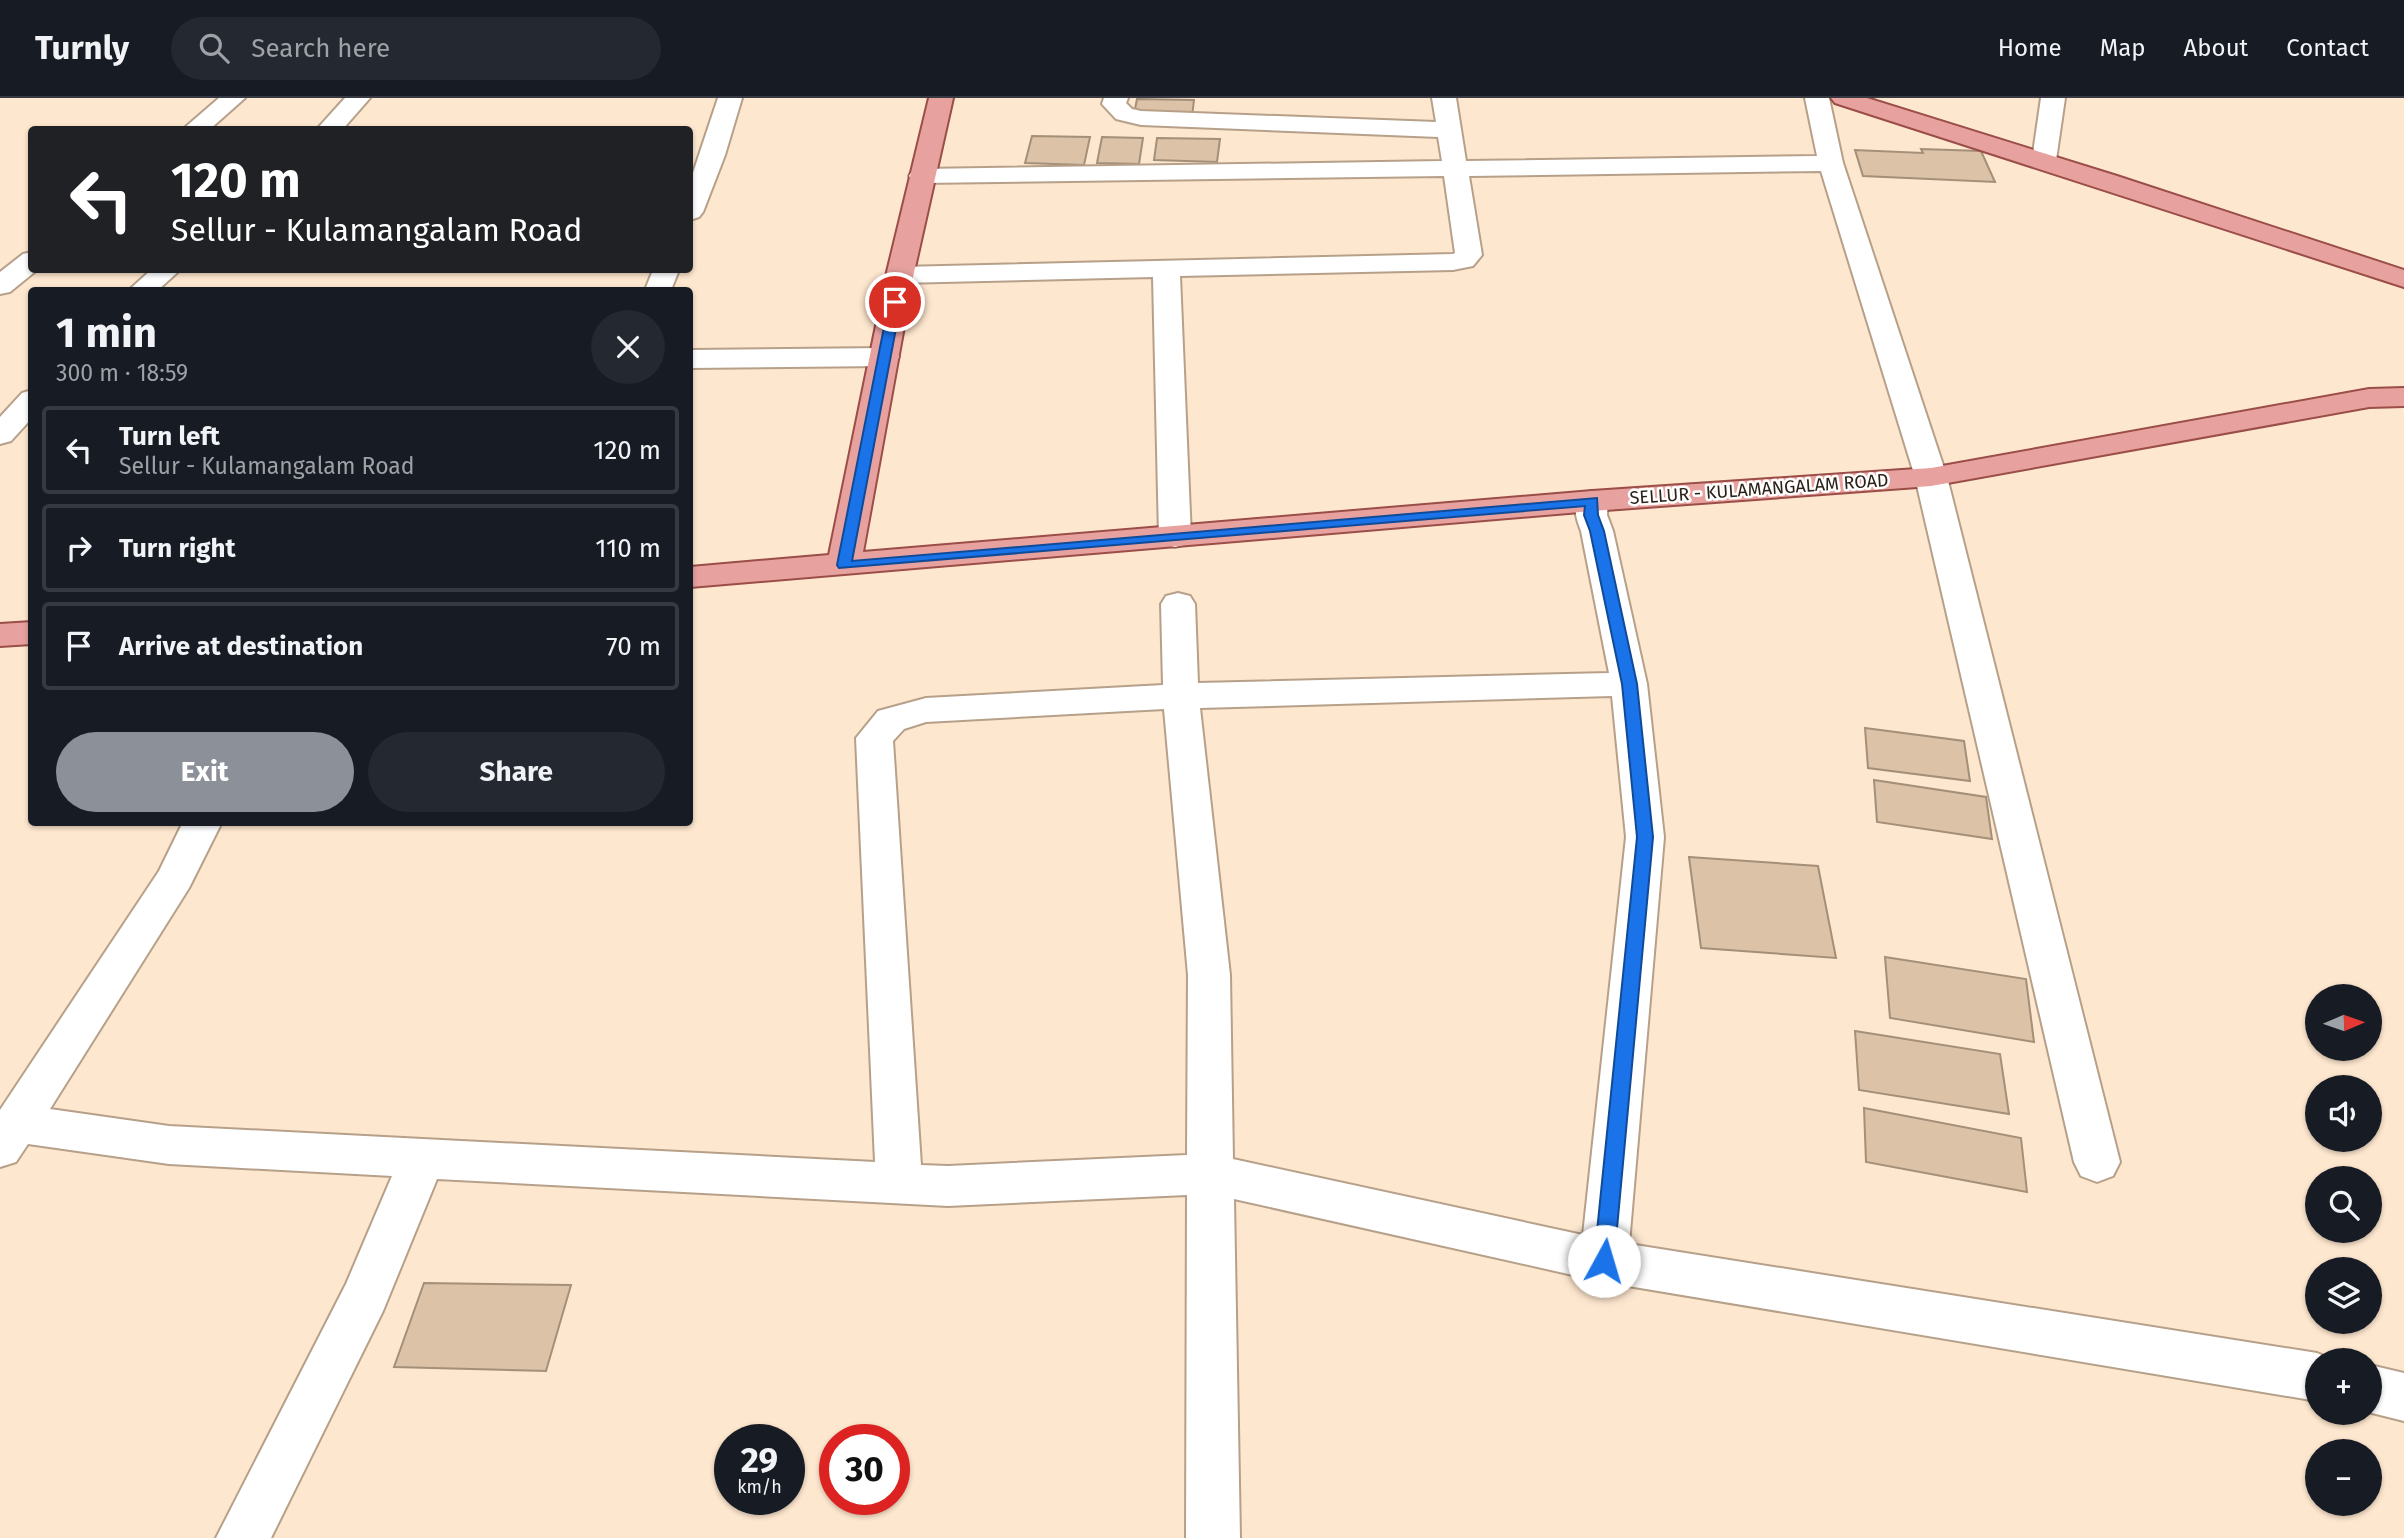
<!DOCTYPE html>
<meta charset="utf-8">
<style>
body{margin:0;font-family:"Fira Sans",sans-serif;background:#242831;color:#f1f3f6;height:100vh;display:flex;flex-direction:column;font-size:26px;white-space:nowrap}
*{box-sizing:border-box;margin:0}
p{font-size:23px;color:#9ea1a6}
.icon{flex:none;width:38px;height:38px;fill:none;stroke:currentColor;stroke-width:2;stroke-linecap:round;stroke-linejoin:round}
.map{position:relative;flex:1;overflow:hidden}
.details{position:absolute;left:28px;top:189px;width:665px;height:539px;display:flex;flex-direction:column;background:#171b24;border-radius:7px;box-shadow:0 2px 5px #0004}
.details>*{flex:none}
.top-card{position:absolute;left:28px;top:28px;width:665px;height:147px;border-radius:7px;box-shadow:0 2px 5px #0004;background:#202124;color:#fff;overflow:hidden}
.needle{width:46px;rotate:88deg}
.controls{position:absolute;left:2305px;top:886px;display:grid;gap:14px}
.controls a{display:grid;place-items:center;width:77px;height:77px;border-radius:50%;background:#171b24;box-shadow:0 2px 5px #0004;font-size:35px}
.speed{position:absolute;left:714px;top:1326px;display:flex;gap:14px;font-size:35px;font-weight:700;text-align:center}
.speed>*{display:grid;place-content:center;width:91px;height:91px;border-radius:50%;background:#171b24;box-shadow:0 2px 5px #0004;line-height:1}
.speed small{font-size:18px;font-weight:400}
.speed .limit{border:10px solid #d22;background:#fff;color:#111}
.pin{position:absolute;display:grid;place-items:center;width:60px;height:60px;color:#fff;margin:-30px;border:4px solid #fff;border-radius:50%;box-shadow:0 2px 7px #0007}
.me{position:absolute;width:77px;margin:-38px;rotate:6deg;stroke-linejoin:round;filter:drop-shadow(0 0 5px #0008)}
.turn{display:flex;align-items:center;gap:24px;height:147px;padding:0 28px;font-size:32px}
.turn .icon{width:91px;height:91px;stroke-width:2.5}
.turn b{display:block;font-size:49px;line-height:60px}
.round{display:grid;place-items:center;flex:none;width:74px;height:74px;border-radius:37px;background:#242831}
.headline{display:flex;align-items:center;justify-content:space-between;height:119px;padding:0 28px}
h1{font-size:42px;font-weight:700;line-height:52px}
.primary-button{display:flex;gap:14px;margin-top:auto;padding:14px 28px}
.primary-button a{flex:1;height:80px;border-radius:42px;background:#8c9099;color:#fff;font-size:28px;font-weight:700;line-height:80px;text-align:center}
.primary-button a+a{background:#242831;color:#f1f3f6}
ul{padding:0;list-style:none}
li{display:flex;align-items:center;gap:21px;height:88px;margin:0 14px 10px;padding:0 14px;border:4px solid #363941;border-radius:7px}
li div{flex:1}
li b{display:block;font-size:26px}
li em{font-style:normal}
header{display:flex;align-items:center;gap:42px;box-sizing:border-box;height:98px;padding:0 35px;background:#171b24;border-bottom:2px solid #363941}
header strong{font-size:33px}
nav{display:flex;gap:38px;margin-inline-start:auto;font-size:24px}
.search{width:490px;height:63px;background:#242831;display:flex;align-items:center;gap:18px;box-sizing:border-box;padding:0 24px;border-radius:38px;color:#9ea1a6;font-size:26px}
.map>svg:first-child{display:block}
</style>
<header>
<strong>Turnly</strong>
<div class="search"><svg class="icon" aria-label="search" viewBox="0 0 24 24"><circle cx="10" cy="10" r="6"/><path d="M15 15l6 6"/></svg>Search here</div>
<nav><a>Home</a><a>Map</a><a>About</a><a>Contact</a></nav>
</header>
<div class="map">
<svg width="2404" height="1440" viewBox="0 0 2404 1440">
<rect width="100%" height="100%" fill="#fee7cf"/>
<g fill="#dcc2a6" stroke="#a48f78" stroke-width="2">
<path d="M1137 1 1194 2 1192 18 1134 16Z"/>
<path d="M1032 38 1090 39 1084 67 1025 65Z"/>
<path d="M1102 39 1143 40 1139 66 1097 65Z"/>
<path d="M1157 40 1220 41 1217 64 1154 62Z"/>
<path d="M1921 51 1981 53 1995 84 1863 78 1855 52 1923 55Z"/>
<path d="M1865 630 1964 643 1970 683 1868 670Z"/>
<path d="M1874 682 1986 699 1992 741 1877 724Z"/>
<path d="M1689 759 1818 768 1836 860 1701 850Z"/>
<path d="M1885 859 2026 881 2034 944 1890 920Z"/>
<path d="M1855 933 2000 956 2009 1016 1859 992Z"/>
<path d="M1864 1010 2021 1040 2027 1094 1866 1064Z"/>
<path d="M424 1185 571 1187 546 1273 394 1269Z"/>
</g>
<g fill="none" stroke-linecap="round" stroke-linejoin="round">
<defs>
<g id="minor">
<path d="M219 0H245L209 32H182Z"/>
<path d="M345 0H370L342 32H316Z"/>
<path d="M718 0H742L725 57 703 114 699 119 690 122V84Z"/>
<path d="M1104 0H1128L1126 5 1132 11 1141 13 1436 24 1432 0H1456L1466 63 1817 58 1805 0H1829L1843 65 1947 379 2120 1064 2113 1078 2097 1084 2081 1078 2074 1064 1915 379 1821 73 1469 78 1482 157 1473 168 1453 172 1180 178 1191 439 1187 446 1175 449 1163 446 1159 439 1153 179 900 185 890 183 887 177 890 171 900 169 1453 156 1455 155 1444 78 921 85 912 83 909 78 912 73 921 71 1442 63 1438 39 1141 27 1116 21 1102 6Z"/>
<path d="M2041 0H2065L2056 62 2053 67 2044 69 2035 67 2032 62Z"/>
<path d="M32 154V172H37L10 194 0 196V174L23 156Z"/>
<path d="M151 172H180L158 192H129Z"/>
<path d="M653 172H679L671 192H645Z"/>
<path d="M885 250 895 253 899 259 895 265 885 268 690 270V252Z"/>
<path d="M32 292V320L11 343 0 346V319L22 295Z"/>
<path d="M1592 393 1603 396 1608 403 1607 417 1613 433 1647 586 1664 739 1629 1146 2317 1255 2334 1262H2317V1303L1604 1184 1234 1101 1240 1440H1186L1187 1097 948 1108 437 1081 383 1213 271 1440H216L346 1186 392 1078 169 1066 28 1046 16 1064 0 1069V1012L159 773 183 724H222L189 790 50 1011 169 1028 875 1064 856 640 878 613 926 600 1163 587 1161 506 1166 498 1178 495 1190 498 1195 506 1198 585 1609 575 1581 433C1576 420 1572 409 1581 396ZM1612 598 1626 739 1583 1137 1233 1061 1230 877 1200 610ZM1164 611 1188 877 1187 1057 948 1068 921 1067 893 643 904 631 926 624Z"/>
<path d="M2370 1267 2404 1275V1323L2368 1314Z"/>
</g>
<g id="major">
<path d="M929 0H953L914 174 863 454 1592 393 1931 370 2369 291 2404 290V308L2369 309 1931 388 1592 413 690 489V469L829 457 887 174Z"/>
<path d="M1831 0H1867L2117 78 2404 172V189L1835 5Z"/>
<path d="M32 524V546L0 548V526Z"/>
</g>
</defs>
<use href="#minor" stroke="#b6a089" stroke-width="4"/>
<use href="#major" stroke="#9b4d47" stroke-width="4"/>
<use href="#minor" fill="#fff" fill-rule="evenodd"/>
<use href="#major" fill="#e7a2a0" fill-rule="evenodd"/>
</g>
<path fill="#1a73e8" stroke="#114b97" stroke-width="2" d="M895 201 901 204 852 463 1597 400 1598 417 1604 433 1637 586 1653 739 1614 1163 1611 1170 1604 1172 1597 1170 1594 1163 1637 739 1622 586 1590 433 1584 417 1585 408 839 470 837 467 889 204Z"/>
<g text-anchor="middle" stroke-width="5" stroke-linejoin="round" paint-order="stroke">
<g font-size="18" fill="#2b2219" stroke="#fff">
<text transform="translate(1759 391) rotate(-4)" y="6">SELLUR - KULAMANGALAM ROAD</text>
</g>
</g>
</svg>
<div class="controls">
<a><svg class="needle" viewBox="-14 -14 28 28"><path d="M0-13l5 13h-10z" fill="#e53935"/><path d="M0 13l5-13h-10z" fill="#9ea1a6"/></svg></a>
<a><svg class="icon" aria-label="sound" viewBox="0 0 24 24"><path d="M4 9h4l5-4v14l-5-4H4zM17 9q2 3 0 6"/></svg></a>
<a><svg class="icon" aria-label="search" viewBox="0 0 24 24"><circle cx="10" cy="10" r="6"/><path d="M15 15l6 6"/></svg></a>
<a><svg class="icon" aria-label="layers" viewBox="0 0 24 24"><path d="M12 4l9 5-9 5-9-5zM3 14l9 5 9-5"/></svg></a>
<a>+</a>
<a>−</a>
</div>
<div class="speed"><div>29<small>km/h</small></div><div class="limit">30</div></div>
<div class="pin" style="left:895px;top:204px;background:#d93025"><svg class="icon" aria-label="arrive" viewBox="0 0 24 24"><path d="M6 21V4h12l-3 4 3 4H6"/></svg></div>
<svg class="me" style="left:1604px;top:1163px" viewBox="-20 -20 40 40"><circle r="19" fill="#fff"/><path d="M0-13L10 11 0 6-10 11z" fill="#1a73e8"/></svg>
<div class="top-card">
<div class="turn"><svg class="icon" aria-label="left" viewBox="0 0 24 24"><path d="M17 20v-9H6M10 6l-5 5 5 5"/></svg><div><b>120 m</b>Sellur - Kulamangalam Road</div></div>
</div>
<section class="details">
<div class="headline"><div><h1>1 min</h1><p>300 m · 18:59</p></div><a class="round"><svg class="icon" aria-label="close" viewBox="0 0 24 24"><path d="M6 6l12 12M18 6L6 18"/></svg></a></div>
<ul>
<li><svg class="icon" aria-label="left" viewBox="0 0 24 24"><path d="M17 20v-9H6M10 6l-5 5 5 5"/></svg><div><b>Turn left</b><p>Sellur - Kulamangalam Road</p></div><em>120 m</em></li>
<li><svg class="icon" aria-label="right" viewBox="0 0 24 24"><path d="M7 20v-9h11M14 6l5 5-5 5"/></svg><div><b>Turn right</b></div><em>110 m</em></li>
<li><svg class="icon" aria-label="arrive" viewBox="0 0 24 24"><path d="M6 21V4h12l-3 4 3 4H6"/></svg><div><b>Arrive at destination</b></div><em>70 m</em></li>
</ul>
<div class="primary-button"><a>Exit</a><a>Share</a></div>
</section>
</div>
